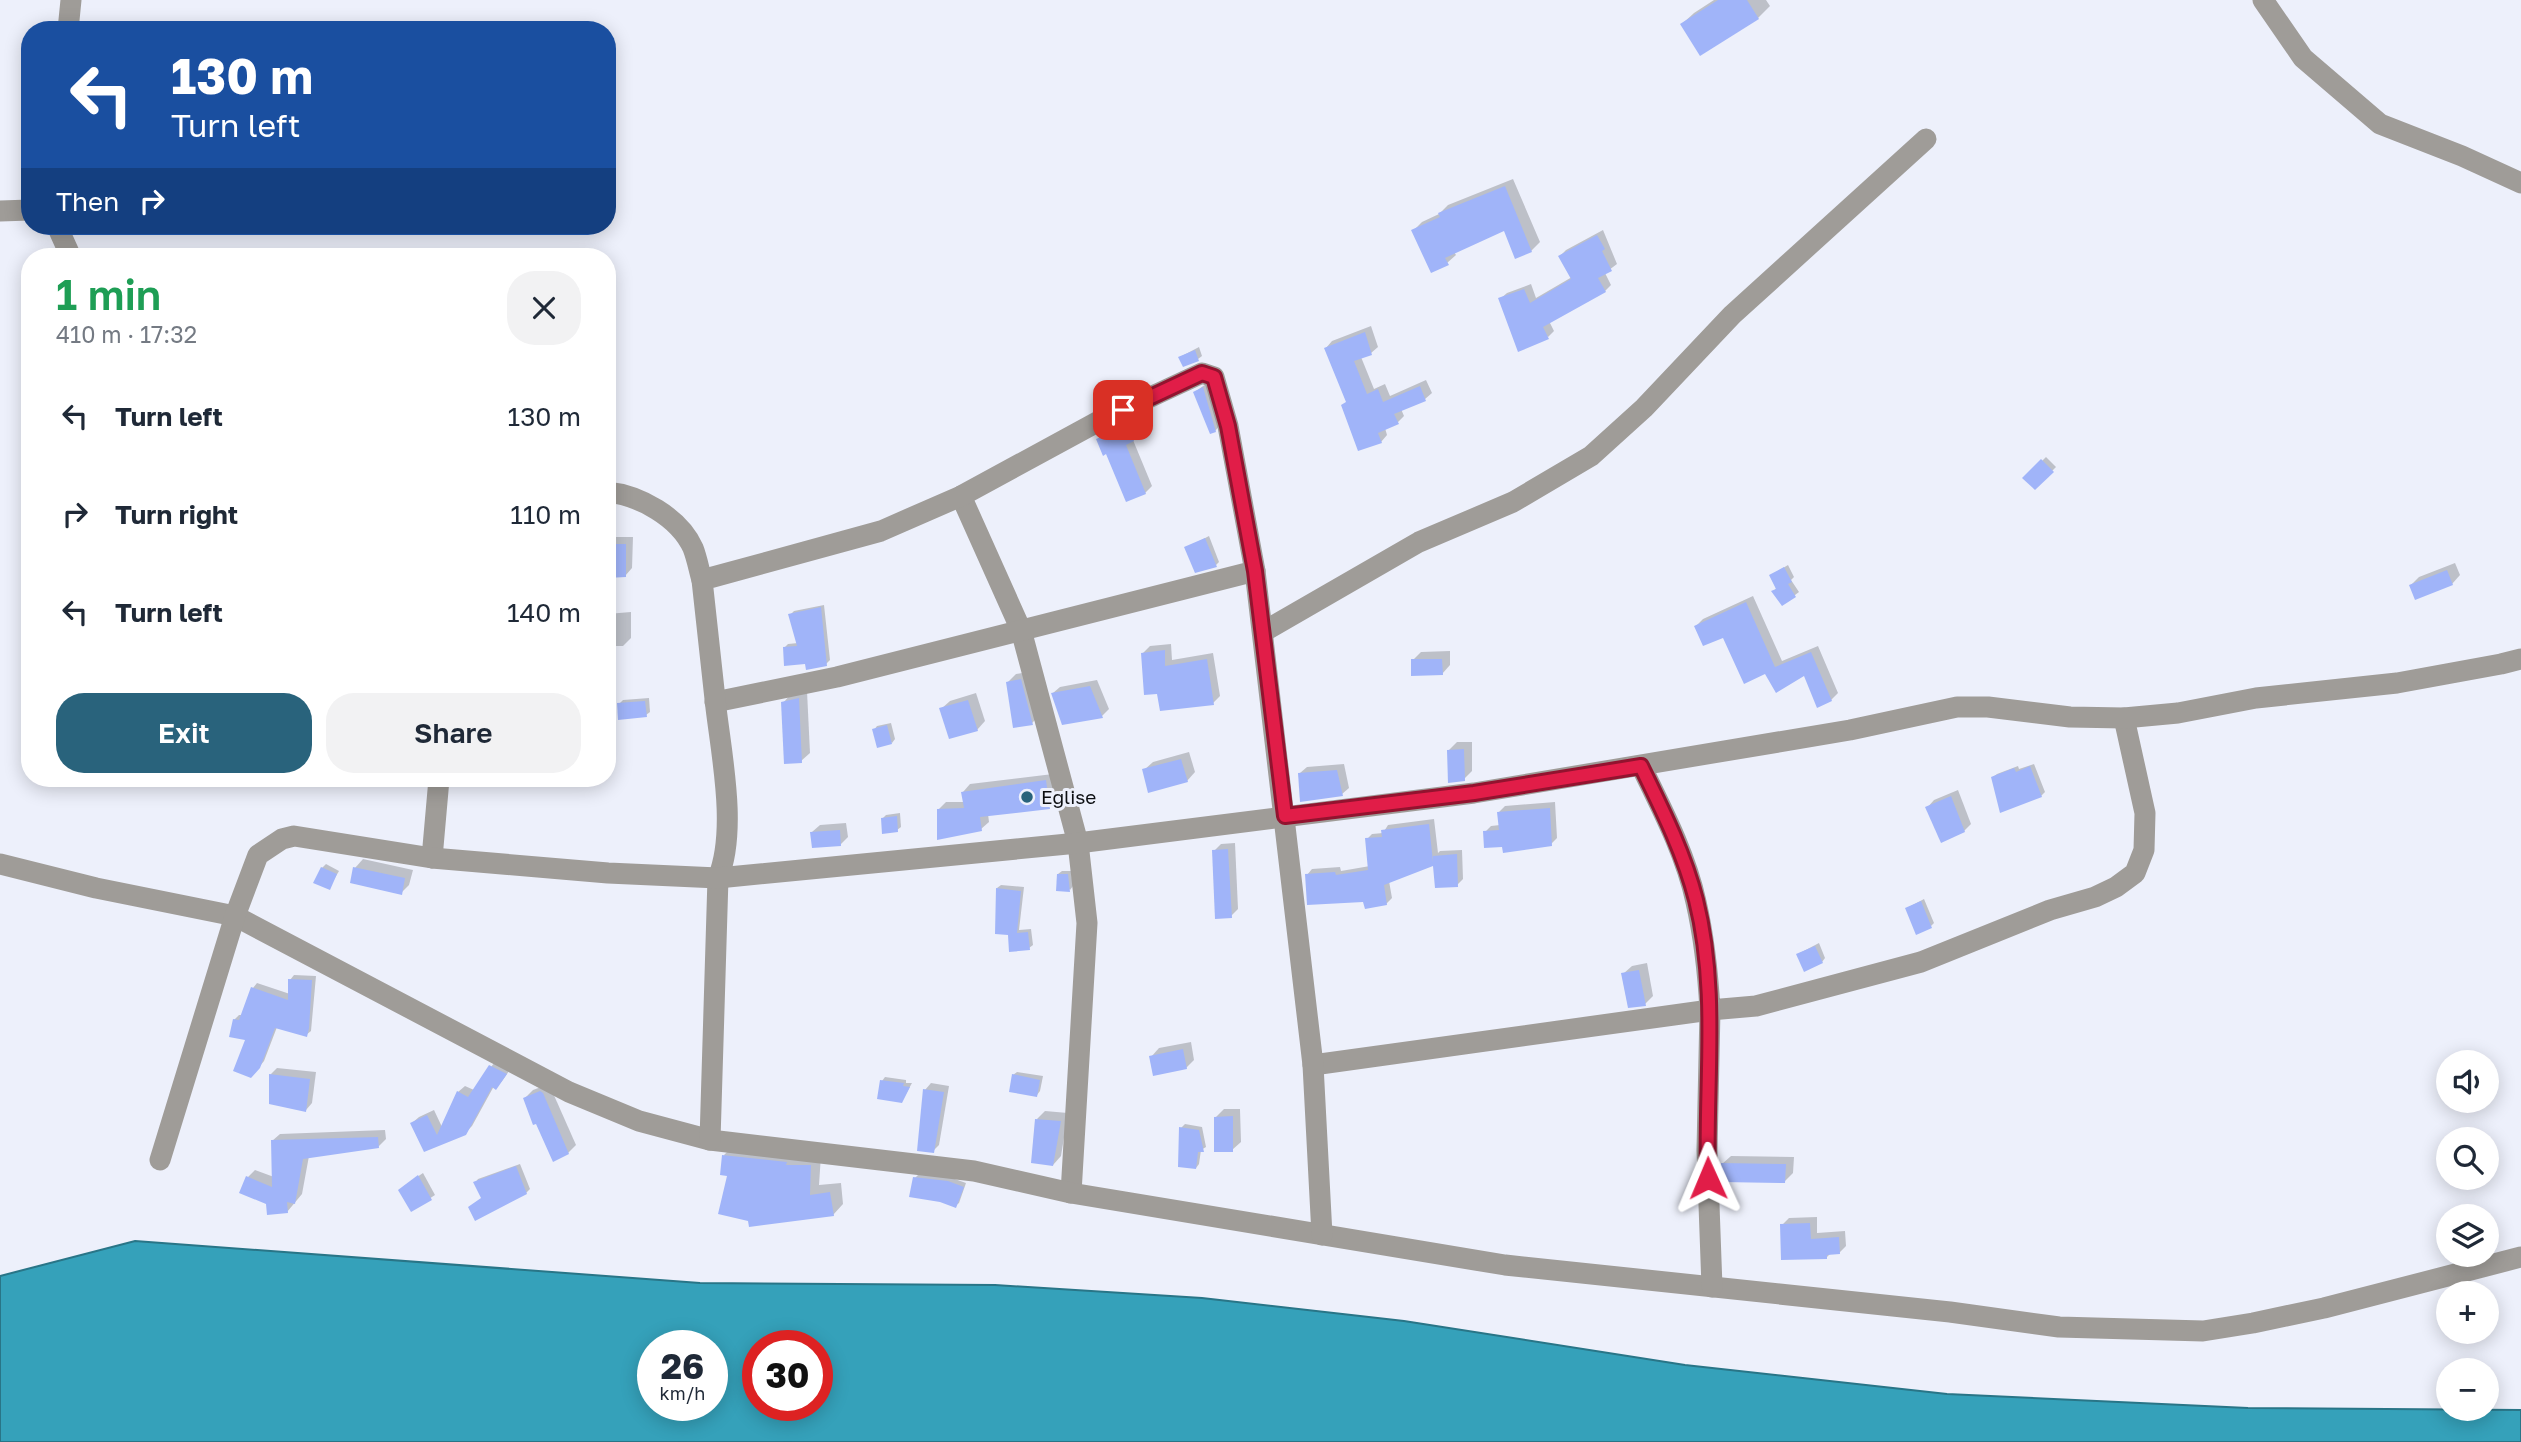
<!DOCTYPE html>
<meta charset="utf-8">
<style>
body{margin:0;font-family:"Golos Text",sans-serif;background:#f2f2f3;color:#1f2937;height:100vh;display:flex;flex-direction:column;font-size:26px;white-space:nowrap}
*{box-sizing:border-box;margin:0}
p{font-size:23px;color:#747a83}
.icon{flex:none;width:38px;height:38px;fill:none;stroke:currentColor;stroke-width:2;stroke-linecap:round;stroke-linejoin:round}
.map{position:relative;flex:1;overflow:hidden}
.panel{position:absolute;left:21px;top:248px;width:595px;height:539px;display:flex;flex-direction:column;background:#fff;border-radius:28px;box-shadow:0 4px 18px #0003}
.panel>*{flex:none}
.guide{position:absolute;left:21px;top:21px;width:595px;height:214px;border-radius:28px;box-shadow:0 4px 18px #0003;background:#1a4fa0;color:#fff;overflow:hidden}
.buttons{position:absolute;left:2436px;top:1050px;display:grid;gap:14px}
.buttons a{display:grid;place-items:center;width:63px;height:63px;border-radius:50%;background:#fff;box-shadow:0 4px 18px #0003;font-size:35px}
.speed{position:absolute;left:637px;top:1330px;display:flex;gap:14px;font-size:35px;font-weight:700;text-align:center}
.speed>*{display:grid;place-content:center;width:91px;height:91px;border-radius:50%;background:#fff;box-shadow:0 4px 18px #0003;line-height:1}
.speed small{font-size:18px;font-weight:400}
.speed .limit{border:10px solid #d22;background:#fff;color:#111}
.pin{position:absolute;display:grid;place-items:center;width:60px;height:60px;color:#fff;margin:-30px;border-radius:14px;box-shadow:0 4px 10px #0006}
.me{position:absolute;width:77px;margin:-38px;rotate:359deg;stroke-linejoin:round;filter:drop-shadow(0 0 5px #0008)}
.turn{display:flex;align-items:center;gap:24px;height:147px;padding:0 35px;font-size:32px}
.turn .icon{width:91px;height:91px;stroke-width:2.5}
.turn b{display:block;font-size:49px;line-height:60px}
.then{display:flex;align-items:center;height:66px;padding:0 35px;background:#0003;gap:14px;font-size:26px}
.round{display:grid;place-items:center;flex:none;width:74px;height:74px;border-radius:28px;background:#f2f2f3}
.headline{display:flex;align-items:center;justify-content:space-between;height:119px;padding:0 35px}
h1{font-size:42px;font-weight:600;line-height:52px;color:#1e9e55}
.primary-button{display:flex;gap:14px;margin-top:auto;padding:14px 35px}
.primary-button a{flex:1;height:80px;border-radius:28px;background:#29637c;color:#fff;font-size:28px;font-weight:600;line-height:80px;text-align:center}
.primary-button a+a{background:#f2f2f3;color:#1f2937}
ul{padding:0;list-style:none}
li{display:flex;align-items:center;gap:21px;height:98px;padding:0 35px}
li div{flex:1}
li b{display:block;font-size:26px}
li em{font-style:normal}
.map>svg:first-child{display:block}
</style>
<div class="map">
<svg width="2521" height="1442" viewBox="0 0 2521 1442">
<rect width="100%" height="100%" fill="#edf0fb"/>
<path fill="#35a1ba" stroke="#297587" stroke-width="2" fill-rule="evenodd" d="M135 1241 700 1283 995 1285 1202 1298 1404 1321 1685 1365 1947 1394 2248 1408 2521 1410V1442H0V1276ZM653 1346H712V1405H653ZM758 1346H817V1405H758Z"/>
<g fill="#0003">
<path d="M1714 0H1766L1770 6 1758 18 1682 24 1694 13Z"/>
<path d="M1513 179 1540 242 1531 251 1505 229 1454 252 1456 255 1447 263 1414 230 1422 222 1439 214 1448 205Z"/>
<path d="M1603 230 1617 264 1605 273 1611 285 1605 291 1549 321 1554 331 1548 337 1500 299 1507 293 1531 284 1536 298 1572 277 1560 256 1566 250Z"/>
<path d="M1371 326 1378 347 1371 353 1361 357 1374 389 1385 384 1390 396 1426 380 1432 393 1425 399 1401 409 1404 416 1398 422 1385 428 1387 435 1381 442 1348 401 1326 348 1332 341Z"/>
<path d="M1199 347 1202 356 1198 359 1180 357Z"/>
<path d="M1210 381 1222 423 1215 431 1195 392Z"/>
<path d="M1135 420 1140 433 1133 440 1152 486 1145 493 1098 439 1105 432Z"/>
<path d="M2046 457 2056 467 2035 488 2025 478Z"/>
<path d="M1209 536 1219 562 1216 565 1186 548Z"/>
<path d="M610 537H633L632 568 625 576H607V540Z"/>
<path d="M2455 563 2460 575 2452 584 2411 585 2419 577Z"/>
<path d="M1788 565 1794 577 1791 580 1799 592 1783 604 1774 591 1777 587 1771 575Z"/>
<path d="M1753 596 1782 661 1818 646 1838 693 1831 700 1805 674 1766 672 1724 635 1696 626 1703 619Z"/>
<path d="M824 605 830 660 826 664 784 648 788 644 798 643 790 615 794 611Z"/>
<path d="M631 612V638L623 646H607V614Z"/>
<path d="M1171 644 1172 660 1213 653 1220 696 1213 703 1159 692 1143 653 1150 646Z"/>
<path d="M1450 651V665L1442 674 1413 660 1421 652Z"/>
<path d="M1029 672 1040 715 1032 723 1008 682 1016 674Z"/>
<path d="M1097 680 1109 709 1102 716 1053 693 1060 687Z"/>
<path d="M807 691 810 753 801 761 783 703 791 694Z"/>
<path d="M976 693 985 721 977 730 941 709 950 701Z"/>
<path d="M649 698 650 712 646 715 619 704 623 700Z"/>
<path d="M891 723 895 739 892 743 874 730 877 726Z"/>
<path d="M1457 742H1472V771L1464 779 1449 750Z"/>
<path d="M1189 752 1195 772 1187 781 1144 770 1153 762Z"/>
<path d="M1344 764 1349 788 1342 794 1300 773 1307 767Z"/>
<path d="M2034 764 2045 792 2041 796 1993 777 1997 774 2018 766 2019 769Z"/>
<path d="M1053 774 1057 799 1049 807 988 814 989 822 981 829 938 810 946 802H964L963 792 970 784Z"/>
<path d="M1958 790 1971 824 1964 831 1927 808 1934 800Z"/>
<path d="M1555 802 1557 838 1551 844 1503 846 1485 832 1491 826 1500 825 1499 812 1505 806Z"/>
<path d="M900 813 901 827 897 830 883 818 886 815Z"/>
<path d="M1434 819 1438 853 1440 851 1462 850 1463 879 1457 885 1435 864 1389 881 1392 898 1386 904 1365 900 1307 875 1312 869 1340 867 1341 871 1370 866 1367 839 1372 834 1383 833 1388 825Z"/>
<path d="M846 823 848 837 840 845 812 832 820 825Z"/>
<path d="M1235 843 1238 909 1231 916 1214 851 1221 844Z"/>
<path d="M363 859 413 870 409 885 401 893 355 868Z"/>
<path d="M326 864 339 871 329 888 322 868Z"/>
<path d="M1062 871H1071L1073 886 1070 890 1058 874Z"/>
<path d="M1001 885 1024 887 1019 930 1031 929 1033 945 1029 948 1009 934 997 888Z"/>
<path d="M1924 899 1934 923 1931 926 1907 908Z"/>
<path d="M1819 943 1825 958 1822 962 1798 954Z"/>
<path d="M1647 963 1653 996 1645 1004 1623 974 1632 966Z"/>
<path d="M294 975 316 976 311 1031 306 1035 277 1027 264 1061 256 1071 247 1039 234 1020 239 1015H243L253 988 257 983 290 994V980Z"/>
<path d="M1191 1042 1194 1060 1186 1068 1151 1057 1159 1048Z"/>
<path d="M497 1059 512 1067 502 1081 496 1088 494 1086 472 1126 465 1133 425 1150 412 1123 419 1117 434 1110 442 1127 458 1092 465 1086 474 1090Z"/>
<path d="M277 1068 316 1072 312 1103 306 1110 270 1075Z"/>
<path d="M1017 1072 1043 1076 1040 1091 1037 1095 1013 1075Z"/>
<path d="M885 1077 906 1080V1083H912L902 1101 882 1081Z"/>
<path d="M931 1083 949 1086 939 1145 933 1151 925 1090Z"/>
<path d="M549 1084 576 1145 568 1153 525 1098 533 1090Z"/>
<path d="M1224 1109H1240L1241 1142 1232 1150 1216 1117Z"/>
<path d="M1045 1111 1068 1113 1061 1156 1053 1165 1037 1119Z"/>
<path d="M1185 1124 1202 1127 1206 1147 1201 1150 1199 1164 1196 1168 1181 1128Z"/>
<path d="M385 1130 386 1139 378 1147 309 1156 302 1194 287 1212 268 1202 248 1177 255 1170 274 1177 272 1141 280 1134Z"/>
<path d="M734 1145 821 1155 819 1185 841 1183 843 1204 833 1215 730 1174 724 1155Z"/>
<path d="M1731 1156 1794 1157 1793 1173 1785 1181 1722 1164Z"/>
<path d="M520 1164 530 1189 526 1193 483 1198 475 1183 478 1179Z"/>
<path d="M423 1173 435 1195 412 1210 404 1186Z"/>
<path d="M919 1174 952 1178 966 1183 959 1203 955 1206 940 1201 915 1178Z"/>
<path d="M1817 1217V1233L1845 1231 1846 1246 1839 1253H1831L1827 1257 1782 1225 1789 1218Z"/>
</g>
<g fill="#a0b4f9">
<path d="M1718 0H1747L1759 19 1700 56 1680 24Z"/>
<path d="M1505 186 1532 252 1515 259 1504 231 1445 258 1449 265 1431 273 1411 230 1440 217 1438 213Z"/>
<path d="M1597 235 1605 249 1602 251 1612 271 1598 278 1606 292 1543 327 1549 339 1518 352 1498 298 1524 289 1530 303 1571 279 1558 256Z"/>
<path d="M1365 332 1372 355 1354 361 1367 394 1378 389 1383 402 1420 386 1426 401 1394 414 1399 424 1378 433 1382 443 1358 451 1341 405 1346 402 1324 348Z"/>
<path d="M1195 350 1199 361 1183 367 1178 357Z"/>
<path d="M1203 387 1216 432 1210 434 1193 392Z"/>
<path d="M1128 426 1134 441 1126 445 1146 494 1126 502 1106 454 1103 456 1096 439Z"/>
<path d="M2041 459 2054 472 2035 490 2022 478Z"/>
<path d="M1205 538 1217 567 1195 573 1184 547Z"/>
<path d="M607 544H626V577L607 578Z"/>
<path d="M1784 567 1792 582 1788 584 1796 597 1782 606 1771 591 1776 589 1769 575Z"/>
<path d="M2447 570 2453 585 2415 600 2409 585Z"/>
<path d="M1746 602 1775 667 1811 652 1832 701 1817 708 1804 676 1776 693 1765 674 1744 684 1723 638 1703 646 1694 626Z"/>
<path d="M821 607 827 666 806 670 805 664 784 666 783 647 797 646 788 614Z"/>
<path d="M1165 650V666L1207 659 1214 705 1160 711 1157 694 1144 695 1141 653Z"/>
<path d="M1411 659H1442L1443 675 1411 676Z"/>
<path d="M1021 679 1033 725 1013 728 1006 682Z"/>
<path d="M1090 686 1103 718 1062 725 1051 693Z"/>
<path d="M799 698 802 763 784 764 781 702Z"/>
<path d="M968 700 978 731 949 739 939 708Z"/>
<path d="M645 701 647 717 618 720 617 703Z"/>
<path d="M887 725 892 744 877 748 872 729Z"/>
<path d="M1464 749 1465 781 1448 783 1447 750Z"/>
<path d="M1181 759 1188 782 1148 793 1142 769Z"/>
<path d="M2030 766 2042 797 2000 813 1991 777 2014 768 2016 772Z"/>
<path d="M1337 770 1343 796 1300 802 1298 773Z"/>
<path d="M1046 780 1050 809 980 817 982 831 937 840V809L964 808 961 792Z"/>
<path d="M1951 796 1965 832 1941 843 1925 807Z"/>
<path d="M1550 808 1552 846 1503 853 1502 847 1484 848 1483 831 1499 830 1497 812Z"/>
<path d="M897 816 898 832 882 834 881 818Z"/>
<path d="M1429 824 1433 862V856L1457 854 1458 887 1435 888 1433 866 1384 885 1387 905 1365 909 1363 902 1307 905 1305 874 1335 872 1336 875 1368 870 1365 838 1382 837 1381 830Z"/>
<path d="M840 830 841 846 812 848 810 832Z"/>
<path d="M1228 849 1232 918 1215 919 1212 850Z"/>
<path d="M321 867 337 874 330 890 313 883Z"/>
<path d="M353 867 405 878 402 895 350 883Z"/>
<path d="M1057 874H1068L1070 892 1056 891Z"/>
<path d="M996 888 1021 891 1017 933 1028 932 1030 950 1009 952 1008 935 995 934Z"/>
<path d="M1921 901 1932 928 1916 935 1905 908Z"/>
<path d="M1815 946 1823 963 1804 972 1796 954Z"/>
<path d="M1639 970 1646 1006 1628 1008 1621 973Z"/>
<path d="M288 979 312 980 309 1028 307 1037 275 1028 260 1068 251 1078 233 1071 245 1040 229 1037 233 1019 239 1020 251 987 288 1000Z"/>
<path d="M1183 1049 1187 1069 1153 1076 1149 1056Z"/>
<path d="M489 1065 507 1074 496 1090 492 1087 466 1135 424 1152 410 1123 427 1115 437 1135 457 1091 468 1097Z"/>
<path d="M269 1074 310 1079 306 1112 269 1104Z"/>
<path d="M1012 1074 1040 1080 1037 1097 1009 1092Z"/>
<path d="M880 1080 904 1083 903 1086 910 1087 902 1103 877 1099Z"/>
<path d="M923 1089 944 1092 934 1153 917 1151Z"/>
<path d="M540 1091 543 1093 569 1154 553 1162 536 1124 533 1125 523 1098Z"/>
<path d="M1233 1116V1152H1214V1117Z"/>
<path d="M1035 1119 1061 1121 1053 1166 1031 1163Z"/>
<path d="M1179 1127 1199 1130 1204 1152H1198L1196 1169 1178 1167Z"/>
<path d="M378 1137 379 1148 303 1159 295 1204 287 1202 288 1213 267 1215 266 1204 239 1193 246 1176 272 1187 271 1140Z"/>
<path d="M722 1155 787 1162 786 1165H811L810 1195 830 1192 834 1216 749 1227 748 1221 718 1214 727 1176 720 1175Z"/>
<path d="M1721 1163 1786 1164 1785 1183 1721 1182Z"/>
<path d="M516 1166 527 1194 475 1221 468 1207 481 1198 473 1182Z"/>
<path d="M418 1175 432 1200 411 1212 398 1190Z"/>
<path d="M913 1177 948 1181 964 1187 956 1208 940 1202 909 1197Z"/>
<path d="M1810 1223 1811 1239 1839 1237 1840 1254 1827 1255V1259L1781 1260 1780 1224Z"/>
</g>
<g fill="none" stroke-linecap="round" stroke-linejoin="round">
<g stroke="#9f9c98" stroke-width="21">
<path d="M2263 0 2303 58 2380 124 2462 156 2521 183"/>
<path d="M68 30 71 0"/>
<path d="M0 211 30 210"/>
<path d="M57 226 71 257"/>
<path d="M607 492C639 495 679 517 693 548 697 558 699 570 702 580"/>
<path d="M961 496 1021 630 1078 843 1087 923 1071 1193"/>
<path d="M1263 632 1419 542 1513 502 1591 456 1644 408 1732 315 1926 139"/>
<path d="M715 702 837 677 1255 571"/>
<path d="M1641 766C1662 809 1686 855 1696 902 1704 937 1708 974 1710 1010L1756 1006 1921 962 2050 910 2095 897 2116 887 2135 873 2144 850 2145 813 2124 718"/>
<path d="M432 858 439 779"/>
<path d="M0 864 96 888 235 916 569 1092 639 1121 710 1140 974 1171 1071 1193 1505 1265 1950 1312 2059 1327 2203 1331 2253 1323 2324 1308 2521 1257"/>
<path d="M1313 1065 1710 1010 1707 1150 1712 1287"/>
<path d="M710 1140 718 878C737 831 722 758 716 708 711 666 707 623 702 580L881 531 961 496 1099 421 1202 373 1214 377 1228 426 1255 571 1313 1065 1322 1235"/>
<path d="M160 1160 235 916 258 855 282 839 294 836 432 858 608 873 718 878 1078 843 1474 793 1850 730 1957 707H1988L2070 717 2124 718 2178 713 2256 698 2397 683 2501 664 2521 659"/>
</g>
</g>
<g fill="none" stroke-linecap="round" stroke-linejoin="round">
<defs>
<path id="route" d="M1123 410 1202 373 1214 377 1228 426 1255 571 1285 816 1474 793 1641 766C1662 809 1684 853 1696 900 1719 991 1705 1085 1708 1178"/>
</defs>
<use href="#route" stroke="#92132f" stroke-width="18"/>
<use href="#route" stroke="#e11d48" stroke-width="12"/>
</g>
<circle fill="#29637c" stroke="#edf0fb" stroke-width="2.5" cx="1027" cy="797" r="7"/>
<g text-anchor="middle" stroke-width="6" stroke-linejoin="round" paint-order="stroke">
<g font-size="19" fill="#0c0e11" stroke="#edf0fb" text-anchor="start">
<text x="1041" y="804">Eglise</text>
</g>
</g>
</svg>
<div class="buttons">
<a><svg class="icon" aria-label="sound" viewBox="0 0 24 24"><path d="M4 9h4l5-4v14l-5-4H4zM17 9q2 3 0 6"/></svg></a>
<a><svg class="icon" aria-label="search" viewBox="0 0 24 24"><circle cx="10" cy="10" r="6"/><path d="M15 15l6 6"/></svg></a>
<a><svg class="icon" aria-label="layers" viewBox="0 0 24 24"><path d="M12 4l9 5-9 5-9-5zM3 14l9 5 9-5"/></svg></a>
<a>+</a>
<a>−</a>
</div>
<div class="speed"><div>26<small>km/h</small></div><div class="limit">30</div></div>
<div class="pin" style="left:1123px;top:410px;background:#d93025"><svg class="icon" aria-label="arrive" viewBox="0 0 24 24"><path d="M6 21V4h12l-3 4 3 4H6"/></svg></div>
<svg class="me" style="left:1708px;top:1178px" viewBox="-20 -20 40 40"><path d="M0-17L14 15 0 8-14 15z" fill="#e11d48" stroke="#fff" stroke-width="4"/></svg>
<div class="guide">
<div class="turn"><svg class="icon" aria-label="left" viewBox="0 0 24 24"><path d="M17 20v-9H6M10 6l-5 5 5 5"/></svg><div><b>130 m</b>Turn left</div></div>
<div class="then">Then<svg class="icon" aria-label="right" viewBox="0 0 24 24"><path d="M7 20v-9h11M14 6l5 5-5 5"/></svg></div>
</div>
<section class="panel">
<div class="headline"><div><h1>1 min</h1><p>410 m · 17:32</p></div><a class="round"><svg class="icon" aria-label="close" viewBox="0 0 24 24"><path d="M6 6l12 12M18 6L6 18"/></svg></a></div>
<ul>
<li><svg class="icon" aria-label="left" viewBox="0 0 24 24"><path d="M17 20v-9H6M10 6l-5 5 5 5"/></svg><div><b>Turn left</b></div><em>130 m</em></li>
<li><svg class="icon" aria-label="right" viewBox="0 0 24 24"><path d="M7 20v-9h11M14 6l5 5-5 5"/></svg><div><b>Turn right</b></div><em>110 m</em></li>
<li><svg class="icon" aria-label="left" viewBox="0 0 24 24"><path d="M17 20v-9H6M10 6l-5 5 5 5"/></svg><div><b>Turn left</b></div><em>140 m</em></li>
</ul>
<div class="primary-button"><a>Exit</a><a>Share</a></div>
</section>
</div>
